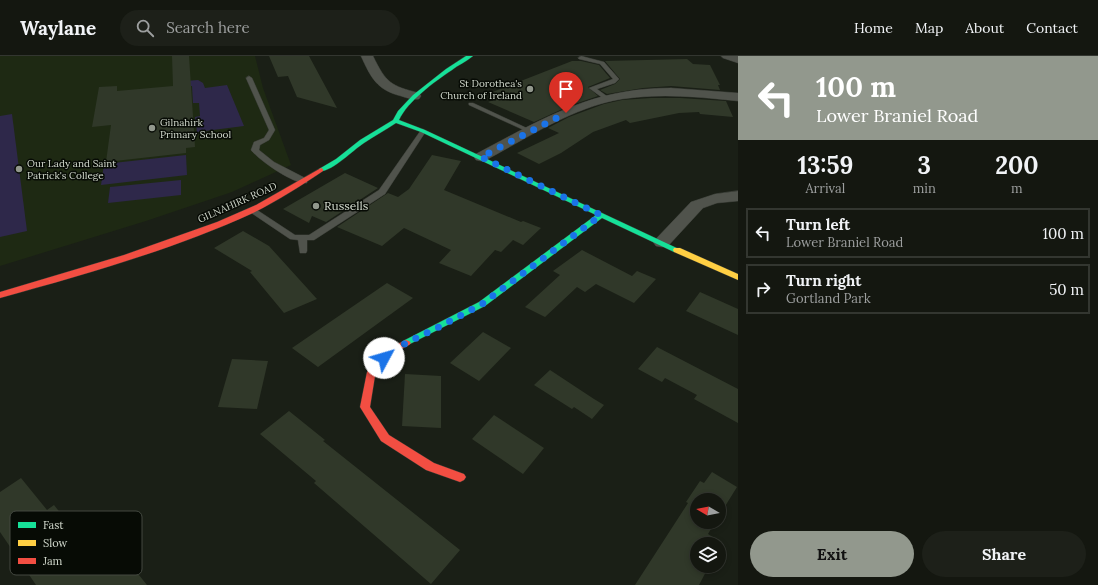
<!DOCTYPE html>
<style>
body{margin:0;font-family:Lora,serif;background:#1d2019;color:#f1f3f6;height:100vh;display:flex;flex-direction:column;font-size:15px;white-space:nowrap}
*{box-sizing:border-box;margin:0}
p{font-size:13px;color:#9d9f9f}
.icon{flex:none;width:22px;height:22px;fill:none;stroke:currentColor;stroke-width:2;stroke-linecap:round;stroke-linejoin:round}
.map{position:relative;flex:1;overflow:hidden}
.details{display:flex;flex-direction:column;background:#141710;width:360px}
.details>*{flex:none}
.top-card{background:#92988d;color:#fff;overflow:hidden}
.needle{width:26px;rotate:280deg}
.buttons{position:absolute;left:690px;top:437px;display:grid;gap:8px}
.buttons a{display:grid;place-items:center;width:36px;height:36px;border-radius:50%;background:#141710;box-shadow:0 2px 6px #0003,0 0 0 1px #333630;font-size:20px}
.pin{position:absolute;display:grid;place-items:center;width:34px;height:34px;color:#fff;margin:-41px -17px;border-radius:50% 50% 50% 0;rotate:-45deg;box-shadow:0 0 4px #0007}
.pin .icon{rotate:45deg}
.me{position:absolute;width:44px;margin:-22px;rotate:51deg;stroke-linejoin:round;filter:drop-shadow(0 0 3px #0008)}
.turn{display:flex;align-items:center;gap:14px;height:84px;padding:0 12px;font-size:18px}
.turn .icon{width:52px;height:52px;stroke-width:2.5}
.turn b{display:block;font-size:28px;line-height:34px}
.eta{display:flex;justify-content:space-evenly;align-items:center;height:68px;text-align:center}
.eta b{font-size:24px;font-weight:700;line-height:28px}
.primary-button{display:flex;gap:8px;margin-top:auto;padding:8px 12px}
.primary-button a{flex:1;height:46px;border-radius:24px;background:#92988d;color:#111;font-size:16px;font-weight:700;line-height:46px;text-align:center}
.primary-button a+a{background:#1d2019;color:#f1f3f6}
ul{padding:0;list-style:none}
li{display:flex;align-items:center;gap:12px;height:50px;margin:0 8px 6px;padding:0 4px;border:2px solid #333630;border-radius:0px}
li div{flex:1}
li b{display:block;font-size:15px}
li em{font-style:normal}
header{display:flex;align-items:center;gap:24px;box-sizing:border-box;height:56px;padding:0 20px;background:#141710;border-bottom:1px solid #333630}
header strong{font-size:19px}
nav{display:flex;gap:22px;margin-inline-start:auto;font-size:14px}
.search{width:280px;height:36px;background:#1d2019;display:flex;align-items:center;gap:10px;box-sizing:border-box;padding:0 14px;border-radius:22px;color:#9d9f9f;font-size:15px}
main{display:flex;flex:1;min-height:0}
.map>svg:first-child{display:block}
</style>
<header>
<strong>Waylane</strong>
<div class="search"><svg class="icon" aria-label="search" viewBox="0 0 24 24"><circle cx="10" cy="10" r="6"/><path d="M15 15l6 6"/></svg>Search here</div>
<nav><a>Home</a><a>Map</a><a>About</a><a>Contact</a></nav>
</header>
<main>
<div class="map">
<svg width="738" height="529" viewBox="0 0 738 529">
<rect width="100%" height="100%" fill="#1a1f16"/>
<path fill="#1e2913" d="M0 0H255L263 32 291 109 232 136 146 165 0 210Z"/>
<g fill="#2e284a">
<path d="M198 24 203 27 205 32 227 29 244 70 197 76 195 61 200 60 199 47H193L192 30 180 31 186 25Z"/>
<path d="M12 58 27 175 0 181V60Z"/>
<path d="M186 99 187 119 101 129 104 108Z"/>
<path d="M181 124V139L108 147 110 131Z"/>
</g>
<g fill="#303829">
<path d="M172 0H189L195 91 186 92V97L106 106 111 69 92 71 99 31 117 30V35L173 30Z"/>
<path d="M269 0H309L337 52 297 41 288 20 278 21Z"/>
<path d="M687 3 693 8 710 9 720 29H718L720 34 671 30 643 32 607 38 600 34 615 28 620 23 605 5Z"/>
<path d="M572 5H581L599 9 610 22 588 31 598 40 569 50 534 66 488 46 499 42 490 37Z"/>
<path d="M651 42H680L726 45 733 61 700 58 699 56 679 57 630 67 626 64 593 76 561 97 539 108 517 97 559 77 548 72 569 61 604 48 622 44Z"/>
<path d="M432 99 461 105 444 134 521 166 523 165 541 172 523 189 513 184 501 196 495 194 471 220 439 207 451 194 404 172 382 190 337 171 388 137 398 141 409 133Z"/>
<path d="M345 117 378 132 326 166 312 160 309 167 283 153Z"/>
<path d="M243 175 269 190 317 243 284 257 250 216 252 215 214 192Z"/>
<path d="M582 194 632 220 637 215 656 223 634 247 596 228 585 236 577 231 545 261 525 251 560 219 553 215Z"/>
<path d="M387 227 413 242 318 311 292 292Z"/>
<path d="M700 236 738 253V279L686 255Z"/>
<path d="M483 276 511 292 479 325 450 307Z"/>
<path d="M657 291 738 333V367L694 343 697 339 665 322 662 326 638 313Z"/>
<path d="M232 303 268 305 257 353 218 351Z"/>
<path d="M550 314 594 343 604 349 592 363 574 351 572 353 534 329Z"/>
<path d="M405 318 441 320V372L402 370Z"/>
<path d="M289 355 325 384 323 385 460 494 431 528 314 427 316 425 260 378Z"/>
<path d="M494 359 544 392 523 418 472 383Z"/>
<path d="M712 416 737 431 719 460V444H697V466H715L708 478 722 487 719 492V488H697V510H709L699 529H635L688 447 686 446 700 425 704 427Z"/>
<path d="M21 422 47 454 54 449 77 478 90 468 119 501 122 498 147 529H36L0 476V436Z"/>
</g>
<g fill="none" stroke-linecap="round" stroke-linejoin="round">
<defs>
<g id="lane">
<path d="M581 0 604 6 619 23 615 27 597 33 608 41V43H604L589 32 613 23 600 8 579 3 578 2Z"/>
<path d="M249 20 252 22 275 74 269 84 260 89 259 94 274 106 307 123V127C294 129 259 104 251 94L254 86 264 82 269 74 246 22Z"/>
<path d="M469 47H473L533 75 528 76 469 49Z"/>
<path d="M423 73 426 75 385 138 314 184H307V195L306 197H300L298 184 290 183 247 154 251 152H254L295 179H309L379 134 421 74Z"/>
</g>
<g id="street">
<path d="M361 0H373C386 27 391 30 419 37L421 40 419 43C413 44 407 42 401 40 377 34 371 22 361 0Z"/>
<path d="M721 0H738V7L723 2Z"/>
<path d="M671 32 738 37V45C700 41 661 37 622 43 573 51 529 81 486 104L481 105 476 104 474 101 476 98C544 62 592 32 671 32Z"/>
<path d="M738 135V145L717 147 703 152 668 190 662 191 656 190 653 186 691 146 715 138Z"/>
</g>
<path id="fast" d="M466 0H473C466 6 458 9 452 14 434 26 408 45 399 64L425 74 681 194 677 196H674L602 162 485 250 406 290 403 289 401 287 403 285 479 246 596 159 421 76 396 67C386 74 374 80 364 87 353 94 331 117 319 115V113L336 103 360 84 393 64 398 55 413 39 446 13Z"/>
<path id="slow" d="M674 192H680L738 218V224L674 196 673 194Z"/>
<g id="jam">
<path d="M321 112 323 113V115C301 130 277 145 253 157 175 193 83 219 0 242V236L124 199 217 166 256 149Z"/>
<path d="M406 284 409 285 411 287 409 289 395 296 375 320 370 351 389 379 434 407 464 418 466 421 464 424 460 426 426 414 381 385 360 351 367 316 389 292Z"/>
</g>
</defs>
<use href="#lane" stroke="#363a33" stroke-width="1"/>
<use href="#street" stroke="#363a33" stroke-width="1"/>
<use href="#fast" stroke="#363a33" stroke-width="1"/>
<use href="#slow" stroke="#363a33" stroke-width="1"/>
<use href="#jam" stroke="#363a33" stroke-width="1"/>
<use href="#lane" fill="#50534c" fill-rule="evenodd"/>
<use href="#street" fill="#50534c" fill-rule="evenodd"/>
<use href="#fast" fill="#16e098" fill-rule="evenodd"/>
<use href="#slow" fill="#ffcf43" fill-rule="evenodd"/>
<use href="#jam" fill="#f24e42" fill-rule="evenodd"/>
</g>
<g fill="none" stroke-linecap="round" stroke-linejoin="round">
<path stroke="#1a73e8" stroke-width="7" stroke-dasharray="0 12.6" d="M384 302 392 294 439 271 482 248 601 159 481 101 566 57"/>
</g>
<g fill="#92988d" stroke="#070b05" stroke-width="1.5">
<circle cx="530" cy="33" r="4"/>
<circle cx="152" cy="72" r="4"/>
<circle cx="19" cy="113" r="4"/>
<circle cx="316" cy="150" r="4"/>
</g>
<g text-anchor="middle" stroke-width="3" stroke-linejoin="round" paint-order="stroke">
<g font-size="10" fill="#d2d9cd" stroke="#070b05" text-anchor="start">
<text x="522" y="31" text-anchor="end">St Dorothea's<tspan x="522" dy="12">Church of Ireland</tspan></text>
<text x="160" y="70">Gilnahirk<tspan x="160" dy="12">Primary School</tspan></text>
<text x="27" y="111">Our Lady and Saint<tspan x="27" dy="12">Patrick's College</tspan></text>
</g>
<g font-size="10" fill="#d2d9cd" stroke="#070b05">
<text transform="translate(237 146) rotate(-24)" y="4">GILNAHIRK ROAD</text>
</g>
<g font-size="12" fill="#d2d9cd" stroke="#070b05" text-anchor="start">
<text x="324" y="154">Russells</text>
</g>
</g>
<rect x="10" y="455" width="132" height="64" rx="6" fill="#070b05" stroke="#444941" stroke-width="1"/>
<rect x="18" y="466" width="18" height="6" fill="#16e098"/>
<rect x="18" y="484" width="18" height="6" fill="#ffcf43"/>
<rect x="18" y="502" width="18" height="6" fill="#f24e42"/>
<g font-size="11" fill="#d2d9cd">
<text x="43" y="473">Fast</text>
<text x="43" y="491">Slow</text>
<text x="43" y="509">Jam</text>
</g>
</svg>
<div class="buttons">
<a><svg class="needle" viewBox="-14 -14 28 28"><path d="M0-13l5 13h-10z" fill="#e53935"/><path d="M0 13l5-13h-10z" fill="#9d9f9f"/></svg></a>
<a><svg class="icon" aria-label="layers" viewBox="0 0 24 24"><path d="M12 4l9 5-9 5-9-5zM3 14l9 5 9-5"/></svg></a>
</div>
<div class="pin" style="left:566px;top:57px;background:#d93025"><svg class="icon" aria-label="arrive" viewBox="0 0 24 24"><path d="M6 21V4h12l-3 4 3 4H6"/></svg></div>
<svg class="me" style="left:384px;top:302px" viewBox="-20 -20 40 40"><circle r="19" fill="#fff"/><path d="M0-13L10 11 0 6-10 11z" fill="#1a73e8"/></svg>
</div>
<section class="details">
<div class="top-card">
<div class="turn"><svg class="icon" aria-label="left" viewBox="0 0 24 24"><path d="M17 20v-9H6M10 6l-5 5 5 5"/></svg><div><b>100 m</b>Lower Braniel Road</div></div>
</div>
<div class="eta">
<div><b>13:59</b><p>Arrival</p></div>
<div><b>3</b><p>min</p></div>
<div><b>200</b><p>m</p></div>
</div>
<ul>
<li><svg class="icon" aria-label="left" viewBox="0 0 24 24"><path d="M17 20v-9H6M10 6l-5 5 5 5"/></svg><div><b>Turn left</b><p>Lower Braniel Road</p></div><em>100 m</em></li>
<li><svg class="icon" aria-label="right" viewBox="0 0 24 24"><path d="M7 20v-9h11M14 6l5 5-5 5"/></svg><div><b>Turn right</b><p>Gortland Park</p></div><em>50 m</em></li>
</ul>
<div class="primary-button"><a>Exit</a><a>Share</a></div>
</section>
</main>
